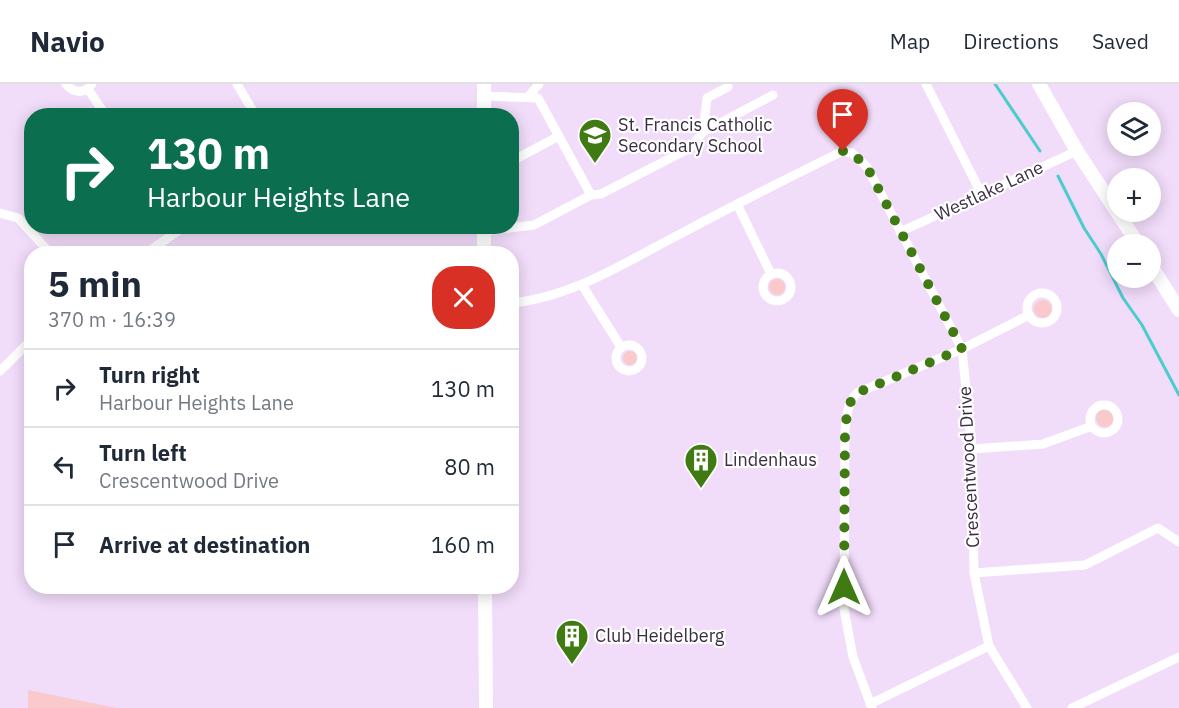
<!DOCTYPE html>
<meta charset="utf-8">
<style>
body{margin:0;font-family:"IBM Plex Sans",sans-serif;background:#f2f2f3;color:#1f2937;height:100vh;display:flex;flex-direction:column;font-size:22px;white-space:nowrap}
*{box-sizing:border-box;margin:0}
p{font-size:20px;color:#747a83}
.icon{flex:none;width:33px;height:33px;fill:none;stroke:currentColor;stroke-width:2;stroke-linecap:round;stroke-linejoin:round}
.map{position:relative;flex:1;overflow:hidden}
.drawer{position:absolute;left:24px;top:162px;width:495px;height:348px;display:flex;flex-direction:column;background:#fff;border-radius:24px;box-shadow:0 3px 15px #0003}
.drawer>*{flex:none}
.top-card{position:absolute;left:24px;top:24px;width:495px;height:126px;border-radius:24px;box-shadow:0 3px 15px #0003;background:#0b6e4f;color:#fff;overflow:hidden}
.tools{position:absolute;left:1107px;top:18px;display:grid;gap:12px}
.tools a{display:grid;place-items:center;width:54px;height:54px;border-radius:50%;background:#fff;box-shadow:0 3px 15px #0003;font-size:30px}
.pin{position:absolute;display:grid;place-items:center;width:51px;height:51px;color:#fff;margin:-62px -26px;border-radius:50% 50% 50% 0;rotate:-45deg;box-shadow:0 0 6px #0007}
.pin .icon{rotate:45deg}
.me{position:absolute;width:66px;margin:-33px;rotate:0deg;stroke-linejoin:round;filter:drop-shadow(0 0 4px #0008)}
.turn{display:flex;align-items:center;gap:21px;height:126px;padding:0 24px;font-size:27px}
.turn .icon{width:78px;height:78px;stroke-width:2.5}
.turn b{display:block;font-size:42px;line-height:51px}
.round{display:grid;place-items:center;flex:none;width:63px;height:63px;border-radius:24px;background:#f2f2f3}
.summary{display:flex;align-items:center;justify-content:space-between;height:102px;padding:0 24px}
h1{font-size:36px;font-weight:700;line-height:45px}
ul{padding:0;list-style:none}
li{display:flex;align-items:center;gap:18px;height:78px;padding:0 24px;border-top:2px solid #e0e1e3}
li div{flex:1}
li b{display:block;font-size:22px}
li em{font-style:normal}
header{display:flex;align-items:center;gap:36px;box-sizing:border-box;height:84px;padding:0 30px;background:#fff;border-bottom:2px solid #e0e1e3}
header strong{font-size:28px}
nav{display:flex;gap:33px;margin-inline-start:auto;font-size:21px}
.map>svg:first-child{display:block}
</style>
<header>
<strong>Navio</strong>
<nav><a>Map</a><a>Directions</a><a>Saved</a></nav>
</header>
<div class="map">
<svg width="1179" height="624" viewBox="0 0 1179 624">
<rect width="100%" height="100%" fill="#f1dcfa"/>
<g fill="#fac9cb">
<circle cx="777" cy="203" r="8"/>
<circle cx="1043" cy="225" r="9"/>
<circle cx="630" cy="274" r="7"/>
<circle cx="1105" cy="334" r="9"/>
<path d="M28 606 116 624H28Z"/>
</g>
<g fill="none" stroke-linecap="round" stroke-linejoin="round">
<g stroke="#4bcccd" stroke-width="3">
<path d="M995 0 1040 67"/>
<path d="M1058 92 1084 144 1101 170 1123 214 1142 241 1179 311"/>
</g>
<g stroke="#fff" stroke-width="9">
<path d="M66 0C74 10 85 10 92 0"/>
<path d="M237 0 256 32"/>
<path d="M926 0 982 111"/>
<path d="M88 5 106 32"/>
<path d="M484 12 538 14 591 111 534 141 484 147"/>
<path d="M528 13 539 0"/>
<path d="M703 48 707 14 728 3"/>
<path d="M512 77 559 52"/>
<path d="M591 111 601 110 690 64 703 48 773 11"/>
<path d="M737 120 771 190"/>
<path d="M0 129 18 134 51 170"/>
<path d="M900 148 1077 67"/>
<path d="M145 170 185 142"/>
<circle cx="777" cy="203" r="14"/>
<path d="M582 201 621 263"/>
<circle cx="1042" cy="224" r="15"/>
<path d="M512 219C574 213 629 176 684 148 736 120 790 93 843 67L852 69 867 83 962 265 972 365 974 489 989 562 1027 624"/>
<circle cx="629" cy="274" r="13"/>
<path d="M0 287 32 255"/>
<circle cx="1104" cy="335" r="14"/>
<path d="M972 365 1043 360 1092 342"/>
<path d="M974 489 1085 481 1158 444 1179 458"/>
<path d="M870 620 989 562"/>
<path d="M872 624 853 573 844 525 845 346C847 332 847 319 857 309L962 265 1029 231"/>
<path d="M1072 624 1179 573"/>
</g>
<g stroke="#fff" stroke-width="14">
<path d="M1039 0 1077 67 1138 160"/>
<path d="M484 32V0"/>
<path d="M484 142V170"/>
<path d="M1150 180 1179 226"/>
<path d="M485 502 486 624"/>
</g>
</g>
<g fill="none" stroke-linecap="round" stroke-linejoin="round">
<path stroke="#407a13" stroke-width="10" stroke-dasharray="0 18" d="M843 67 852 69 867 83 962 265 857 309C847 319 847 332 845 346L844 503"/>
</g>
<defs>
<symbol id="school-pin" viewBox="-11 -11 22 30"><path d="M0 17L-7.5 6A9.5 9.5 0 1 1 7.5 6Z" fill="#407a13" stroke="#fff"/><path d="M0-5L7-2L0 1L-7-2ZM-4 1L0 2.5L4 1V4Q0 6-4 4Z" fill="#fff"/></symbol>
<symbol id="building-pin" viewBox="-11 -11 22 30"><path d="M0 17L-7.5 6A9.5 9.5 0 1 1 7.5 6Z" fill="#407a13" stroke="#fff"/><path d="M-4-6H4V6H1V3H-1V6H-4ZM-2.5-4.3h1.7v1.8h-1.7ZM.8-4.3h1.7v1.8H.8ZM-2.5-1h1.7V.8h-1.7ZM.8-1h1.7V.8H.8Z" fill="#fff"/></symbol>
</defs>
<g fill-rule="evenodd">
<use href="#school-pin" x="576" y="32" width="38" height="52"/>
<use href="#building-pin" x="682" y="357" width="38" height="52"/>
<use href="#building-pin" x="553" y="533" width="38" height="52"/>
</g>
<g text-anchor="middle" stroke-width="4.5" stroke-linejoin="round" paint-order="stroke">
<g font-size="18" fill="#3a2d40" stroke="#fff" text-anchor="start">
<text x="618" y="47">St. Francis Catholic<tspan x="618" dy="21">Secondary School</tspan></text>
<text x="724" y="382">Lindenhaus</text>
<text x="595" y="558">Club Heidelberg</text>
</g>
<g font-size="18" fill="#3a2d40" stroke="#fff">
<text transform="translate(989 107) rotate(-25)" y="6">Westlake Lane</text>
<text transform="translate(969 383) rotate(-93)" y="6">Crescentwood Drive</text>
</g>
</g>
</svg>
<div class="tools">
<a><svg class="icon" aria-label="layers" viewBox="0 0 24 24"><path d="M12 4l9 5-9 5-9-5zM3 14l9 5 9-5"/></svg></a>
<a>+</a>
<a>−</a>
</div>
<div class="pin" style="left:843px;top:67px;background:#d93025"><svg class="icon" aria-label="arrive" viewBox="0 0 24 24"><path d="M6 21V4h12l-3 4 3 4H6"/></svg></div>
<svg class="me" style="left:844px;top:503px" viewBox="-20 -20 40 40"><path d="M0-17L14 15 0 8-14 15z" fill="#407a13" stroke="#fff" stroke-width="4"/></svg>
<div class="top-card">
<div class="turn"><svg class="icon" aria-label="right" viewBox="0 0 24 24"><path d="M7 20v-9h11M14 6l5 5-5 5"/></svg><div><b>130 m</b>Harbour Heights Lane</div></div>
</div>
<section class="drawer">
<div class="summary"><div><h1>5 min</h1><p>370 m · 16:39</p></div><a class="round" style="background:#d93025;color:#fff"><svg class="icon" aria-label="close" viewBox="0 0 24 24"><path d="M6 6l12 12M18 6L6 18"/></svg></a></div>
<ul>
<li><svg class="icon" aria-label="right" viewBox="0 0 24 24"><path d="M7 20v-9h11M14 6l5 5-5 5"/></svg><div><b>Turn right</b><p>Harbour Heights Lane</p></div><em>130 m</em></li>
<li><svg class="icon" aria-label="left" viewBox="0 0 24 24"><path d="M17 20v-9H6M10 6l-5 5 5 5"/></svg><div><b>Turn left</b><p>Crescentwood Drive</p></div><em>80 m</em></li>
<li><svg class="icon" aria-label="arrive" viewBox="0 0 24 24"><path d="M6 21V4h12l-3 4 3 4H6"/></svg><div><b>Arrive at destination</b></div><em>160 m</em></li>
</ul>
</section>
</div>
